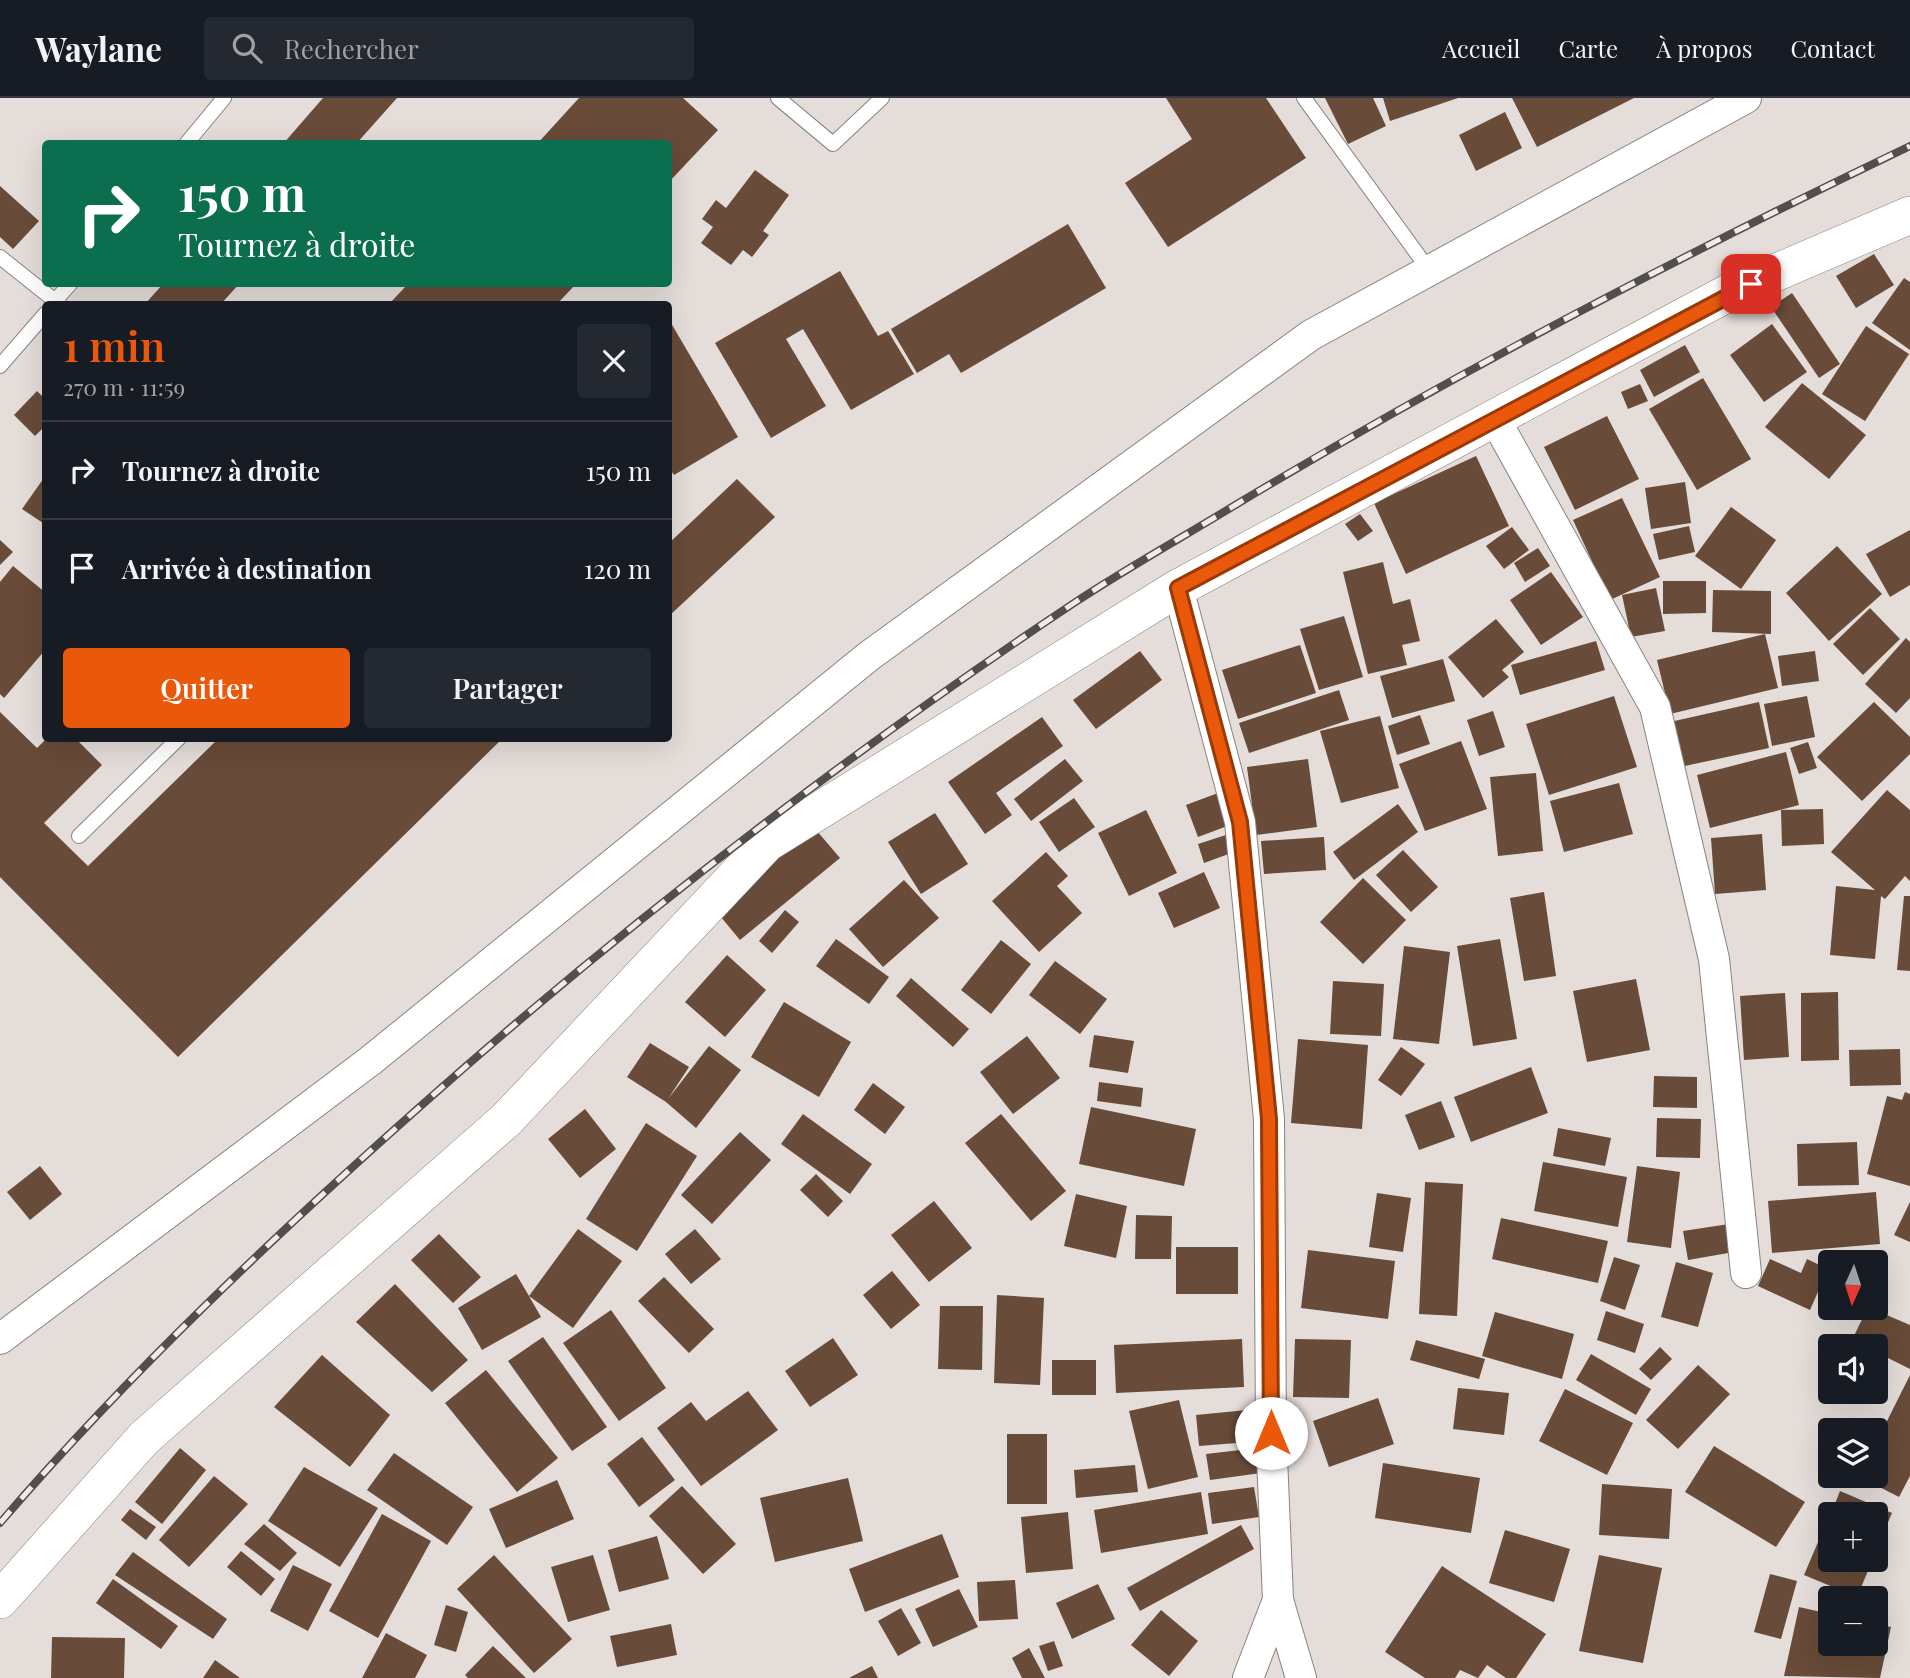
<!DOCTYPE html>
<html lang="fr">
<meta charset="utf-8">
<style>
body{margin:0;font-family:"Playfair Display",serif;background:#242831;color:#f1f3f6;height:100vh;display:flex;flex-direction:column;font-size:26px;white-space:nowrap}
*{box-sizing:border-box;margin:0}
p{font-size:23px;color:#9ea1a6}
.icon{flex:none;width:38px;height:38px;fill:none;stroke:currentColor;stroke-width:2;stroke-linecap:round;stroke-linejoin:round}
.map{position:relative;flex:1;overflow:hidden}
.side{position:absolute;left:42px;top:203px;width:630px;height:441px;display:flex;flex-direction:column;background:#171b24;border-radius:7px;box-shadow:0 7px 28px #0002}
.side>*{flex:none}
.hud{position:absolute;left:42px;top:42px;width:630px;height:147px;border-radius:7px;box-shadow:0 7px 28px #0002;background:#0b6e4f;color:#fff;overflow:hidden}
.needle{width:46px;rotate:183deg}
.controls{position:absolute;left:1818px;top:1152px;display:grid;gap:14px}
.controls a{display:grid;place-items:center;width:70px;height:70px;border-radius:7px;background:#171b24;box-shadow:0 7px 28px #0002;font-size:35px}
.pin{position:absolute;display:grid;place-items:center;width:60px;height:60px;color:#fff;margin:-30px;border-radius:14px;box-shadow:0 4px 10px #0006}
.me{position:absolute;width:77px;margin:-38px;rotate:0deg;stroke-linejoin:round;filter:drop-shadow(0 0 5px #0008)}
.turn{display:flex;align-items:center;gap:24px;height:147px;padding:0 21px;font-size:32px}
.turn .icon{width:91px;height:91px;stroke-width:2.5}
.turn b{display:block;font-size:49px;line-height:60px}
.round{display:grid;place-items:center;flex:none;width:74px;height:74px;border-radius:7px;background:#242831}
.overview{display:flex;align-items:center;justify-content:space-between;height:119px;padding:0 21px}
h1{font-size:42px;font-weight:600;line-height:52px;color:#ea580c}
.action{display:flex;gap:14px;margin-top:auto;padding:14px 21px}
.action a{flex:1;height:80px;border-radius:7px;background:#ea580c;color:#fff;font-size:28px;font-weight:600;line-height:80px;text-align:center}
.action a+a{background:#242831;color:#f1f3f6}
ul{padding:0;list-style:none}
li{display:flex;align-items:center;gap:21px;height:98px;padding:0 21px;border-top:2px solid #363941}
li div{flex:1}
li b{display:block;font-size:26px}
li em{font-style:normal}
header{display:flex;align-items:center;gap:42px;box-sizing:border-box;height:98px;padding:0 35px;background:#171b24;border-bottom:2px solid #363941}
header strong{font-size:33px}
nav{display:flex;gap:38px;margin-inline-start:auto;font-size:24px}
.search{width:490px;height:63px;background:#242831;display:flex;align-items:center;gap:18px;box-sizing:border-box;padding:0 24px;border-radius:7px;color:#9ea1a6;font-size:26px}
.map>svg:first-child{display:block}
</style>
<header>
<strong>Waylane</strong>
<div class="search"><svg class="icon" aria-label="search" viewBox="0 0 24 24"><circle cx="10" cy="10" r="6"/><path d="M15 15l6 6"/></svg>Rechercher</div>
<nav><a>Accueil</a><a>Carte</a><a>À propos</a><a>Contact</a></nav>
</header>
<div class="map">
<svg width="1910" height="1580" viewBox="0 0 1910 1580">
<rect width="100%" height="100%" fill="#e4ddd9"/>
<g fill="#684b38">
<path d="M323 0H397L356 46H283Z"/>
<path d="M579 0H683L718 32 668 85V46H537Z"/>
<path d="M1166 0H1266L1306 60 1168 149 1125 85 1192 41Z"/>
<path d="M1325 0H1373L1386 28 1348 46Z"/>
<path d="M1383 0H1458L1390 23Z"/>
<path d="M1512 0H1634L1537 49Z"/>
<path d="M1505 14 1522 50 1476 73 1459 37Z"/>
<path d="M755 72 789 97 763 133 769 137 752 159 743 152 731 167 701 145 713 129 702 121 716 102 726 110Z"/>
<path d="M0 88 39 123 13 151 0 139Z"/>
<path d="M1068 126 1106 190 961 275 949 256 917 275 891 231Z"/>
<path d="M1874 156 1894 187 1856 210 1836 178Z"/>
<path d="M840 173 878 238 888 233 914 276 851 312 803 231 786 241 826 308 771 340 715 245Z"/>
<path d="M1904 180 1910 184V252L1872 225Z"/>
<path d="M163 186H239L221 206H145Z"/>
<path d="M408 186H576L557 206H389Z"/>
<path d="M1792 195 1840 266 1819 280 1771 209Z"/>
<path d="M668 220 738 339 674 377 668 368Z"/>
<path d="M1772 226 1807 274 1764 304 1730 257Z"/>
<path d="M1866 228 1909 256 1865 323 1822 296Z"/>
<path d="M1685 247 1700 274 1654 299 1640 272Z"/>
<path d="M1703 280 1751 361 1697 392 1649 311Z"/>
<path d="M1802 285 1866 337 1829 381 1765 329Z"/>
<path d="M1640 286 1648 303 1628 311 1621 294Z"/>
<path d="M37 293 46 302V327L35 338 14 317Z"/>
<path d="M1607 318 1639 381 1575 412 1544 349Z"/>
<path d="M1476 358 1509 428 1406 476 1374 405Z"/>
<path d="M46 377V427L22 411Z"/>
<path d="M737 381 775 419 668 519V446Z"/>
<path d="M1685 384 1691 425 1651 431 1645 390Z"/>
<path d="M1622 400 1660 479 1610 502 1573 422Z"/>
<path d="M1731 409 1776 442 1741 491 1695 458Z"/>
<path d="M1360 416 1373 433 1358 443 1345 426Z"/>
<path d="M1689 428 1695 454 1659 462 1653 436Z"/>
<path d="M1512 429 1529 452 1504 471 1486 448Z"/>
<path d="M1910 432V487L1890 499 1866 456Z"/>
<path d="M0 442 13 454 0 467Z"/>
<path d="M1837 448 1882 496 1829 543 1786 495Z"/>
<path d="M1538 450 1550 468 1525 484 1514 465Z"/>
<path d="M1383 464 1393 506 1410 501 1420 543 1402 547 1407 567 1368 576 1343 474Z"/>
<path d="M13 468 46 495V551L4 600 0 596V484Z"/>
<path d="M1551 474 1583 519 1541 547 1510 502Z"/>
<path d="M1663 483H1706V515L1663 516Z"/>
<path d="M1656 490 1665 533 1631 539 1622 497Z"/>
<path d="M1713 492 1771 493V536L1712 534Z"/>
<path d="M1870 510 1900 541 1863 577 1833 546Z"/>
<path d="M1344 518 1363 579 1319 592 1300 531Z"/>
<path d="M1496 521 1524 554 1502 572 1509 579 1483 600 1448 559Z"/>
<path d="M1765 536 1778 590 1670 616 1657 562Z"/>
<path d="M1906 540 1910 544V600L1896 615 1865 586Z"/>
<path d="M1596 543 1605 572 1520 597 1511 567Z"/>
<path d="M1300 547 1316 595 1238 621 1222 572Z"/>
<path d="M1140 553 1162 582 1096 631 1073 602Z"/>
<path d="M1815 553 1819 583 1782 588 1778 558Z"/>
<path d="M1443 561 1455 603 1392 620 1380 578Z"/>
<path d="M1339 592 1349 622 1249 655 1239 625Z"/>
<path d="M1614 598 1637 669 1549 697 1526 626Z"/>
<path d="M1807 598 1815 639 1772 648 1764 606Z"/>
<path d="M1759 604 1769 650 1680 669 1670 624Z"/>
<path d="M1874 604 1910 639V656L1862 703 1817 659Z"/>
<path d="M1493 613 1505 649 1479 658 1467 622Z"/>
<path d="M0 614 37 650 47 640H75L102 667 44 725 88 768 219 640H503L178 959 0 779Z"/>
<path d="M1420 617 1430 646 1397 657 1388 628Z"/>
<path d="M1380 618 1399 690 1341 705 1320 633Z"/>
<path d="M1042 619 1063 648 996 695 1012 717 985 736 948 684Z"/>
<path d="M1461 643 1487 711 1425 733 1399 666Z"/>
<path d="M1808 644 1817 670 1799 676 1790 650Z"/>
<path d="M1786 654 1799 707 1710 730 1697 677Z"/>
<path d="M1065 661 1083 683 1031 723 1014 701Z"/>
<path d="M1308 661 1317 729 1256 737 1247 669Z"/>
<path d="M1536 675 1543 753 1498 758 1490 679Z"/>
<path d="M1619 685 1633 736 1564 754 1550 703Z"/>
<path d="M1887 692 1910 712V783L1905 778 1885 801 1881 798 1875 861 1830 857 1836 788 1875 792 1831 754Z"/>
<path d="M1218 695 1230 727 1198 739 1186 707Z"/>
<path d="M1074 700 1095 729 1059 754 1039 724Z"/>
<path d="M1398 706 1418 734 1354 782 1333 754Z"/>
<path d="M1823 711 1824 746 1782 748 1781 712Z"/>
<path d="M1146 712 1177 775 1129 798 1098 735Z"/>
<path d="M935 715 968 766 921 796 888 744Z"/>
<path d="M811 726 840 760 740 842 711 807Z"/>
<path d="M1229 736 1234 754 1204 765 1198 746Z"/>
<path d="M1762 736 1766 792 1715 796 1711 740Z"/>
<path d="M1324 739 1326 772 1264 776 1261 743Z"/>
<path d="M1403 752 1438 789 1411 814 1376 777Z"/>
<path d="M1046 754 1068 778 1057 788 1082 815 1039 854 992 803Z"/>
<path d="M1204 774 1220 810 1174 830 1158 795Z"/>
<path d="M1363 780 1406 822 1363 866 1320 824Z"/>
<path d="M904 782 939 820 883 869 849 831Z"/>
<path d="M1544 794 1556 878 1524 883 1510 800Z"/>
<path d="M1904 798H1910V873L1897 872Z"/>
<path d="M785 812 799 824 772 855 759 843Z"/>
<path d="M836 841 889 879 869 906 816 868Z"/>
<path d="M1500 841 1517 941 1473 948 1457 848Z"/>
<path d="M1001 842 1031 866 991 916 961 892Z"/>
<path d="M1404 848 1450 854 1439 946 1393 941Z"/>
<path d="M727 857 766 892 725 939 685 904Z"/>
<path d="M1055 863 1107 901 1080 936 1029 897Z"/>
<path d="M911 880 969 931 953 949 896 898Z"/>
<path d="M1636 881 1650 952 1587 964 1573 893Z"/>
<path d="M1333 883 1384 886 1381 938 1330 936Z"/>
<path d="M1838 894 1839 962 1801 963V895Z"/>
<path d="M1785 895 1789 959 1744 962 1740 898Z"/>
<path d="M784 904 851 944 819 999 751 959Z"/>
<path d="M1094 937 1134 943 1128 975 1089 969Z"/>
<path d="M1027 938 1060 980 1013 1016 980 974Z"/>
<path d="M1298 941 1368 947 1362 1031 1291 1025Z"/>
<path d="M650 945 689 969 668 1001 709 948 741 972 696 1030 666 1004 627 979Z"/>
<path d="M1401 949 1425 966 1401 998 1378 982Z"/>
<path d="M1900 951 1901 987 1850 988 1849 952Z"/>
<path d="M1531 969 1548 1015 1471 1044 1454 999Z"/>
<path d="M1654 978 1697 979V1010L1653 1009Z"/>
<path d="M1099 984 1143 990 1141 1009 1097 1003Z"/>
<path d="M873 985 905 1009 885 1036 854 1012Z"/>
<path d="M1905 994 1910 996V1088L1867 1076 1887 998 1902 1002Z"/>
<path d="M1441 1003 1455 1039 1419 1052 1405 1017Z"/>
<path d="M1091 1009 1196 1031 1184 1088 1079 1066Z"/>
<path d="M585 1011 616 1051 580 1080 548 1041Z"/>
<path d="M803 1016 872 1066 850 1096 781 1046Z"/>
<path d="M1001 1016 1066 1093 1031 1123 965 1045Z"/>
<path d="M1657 1020 1701 1021 1700 1060 1656 1059Z"/>
<path d="M646 1025 697 1058 637 1153 586 1121Z"/>
<path d="M1558 1030 1611 1040 1605 1068 1553 1058Z"/>
<path d="M740 1034 771 1062 712 1126 681 1097Z"/>
<path d="M1857 1044 1859 1087 1798 1088 1797 1046Z"/>
<path d="M1543 1064 1627 1079 1618 1129 1534 1113Z"/>
<path d="M40 1068 62 1096 30 1122 7 1094Z"/>
<path d="M1637 1068 1680 1074 1671 1150 1627 1144Z"/>
<path d="M816 1076 843 1103 828 1119 800 1092Z"/>
<path d="M1425 1084 1463 1086 1457 1218 1419 1216Z"/>
<path d="M1876 1094 1880 1146 1772 1155 1768 1103Z"/>
<path d="M1377 1095 1411 1100 1403 1154 1369 1149Z"/>
<path d="M1076 1096 1127 1108 1116 1160 1064 1148Z"/>
<path d="M934 1103 972 1150 929 1184 891 1137Z"/>
<path d="M1910 1104V1144L1894 1137Z"/>
<path d="M1136 1117 1172 1118 1171 1161H1135Z"/>
<path d="M1501 1120 1608 1143 1598 1185 1492 1161Z"/>
<path d="M1729 1126 1734 1154 1688 1162 1683 1133Z"/>
<path d="M578 1131 622 1163 573 1230 529 1198 541 1219 482 1252 458 1210 516 1176 529 1198Z"/>
<path d="M695 1131 721 1161 691 1186 665 1156Z"/>
<path d="M439 1136 481 1179 453 1205 411 1162Z"/>
<rect x="1176" y="1149" width="62" height="47"/>
<path d="M1308 1152 1395 1163 1388 1221 1301 1210Z"/>
<path d="M1614 1159 1640 1167 1625 1212 1600 1203Z"/>
<path d="M1770 1161 1801 1175 1807 1161 1828 1171 1810 1212 1758 1188Z"/>
<path d="M1676 1164 1713 1175 1698 1229 1661 1219Z"/>
<path d="M892 1173 920 1207 891 1231 863 1197Z"/>
<path d="M664 1179 714 1231 689 1255 638 1203Z"/>
<path d="M395 1186 468 1262 432 1294 356 1224Z"/>
<path d="M997 1197 1044 1200 1040 1287 994 1285Z"/>
<path d="M940 1208H983L982 1272 938 1271Z"/>
<path d="M1868 1209 1910 1227V1271L1876 1254V1248H1863L1852 1242Z"/>
<path d="M611 1212 666 1290 619 1323 563 1245Z"/>
<path d="M1606 1213 1644 1226 1635 1255 1597 1242Z"/>
<path d="M1495 1214 1574 1236 1562 1281 1482 1258Z"/>
<path d="M543 1239 607 1329 572 1353 508 1263Z"/>
<path d="M833 1240 858 1277 810 1309 785 1273Z"/>
<path d="M1242 1241 1244 1289 1116 1295 1114 1247Z"/>
<path d="M1295 1241 1351 1242 1349 1300 1293 1299Z"/>
<path d="M1416 1242 1485 1261 1479 1281 1410 1262Z"/>
<path d="M1660 1249 1672 1261 1651 1282 1639 1271Z"/>
<path d="M1591 1256 1651 1291 1636 1317 1576 1282Z"/>
<path d="M322 1257 390 1317 350 1369 274 1309Z"/>
<rect x="1052" y="1262" width="44" height="35"/>
<path d="M1698 1267 1730 1296 1678 1351 1646 1322Z"/>
<path d="M486 1272 558 1360 517 1394 445 1305Z"/>
<path d="M1910 1277V1378L1899 1399 1856 1377H1876V1345Z"/>
<path d="M1458 1290 1509 1295 1504 1337 1453 1331Z"/>
<path d="M1565 1291 1633 1325 1607 1377 1539 1343Z"/>
<path d="M748 1293 778 1332 701 1388 657 1330 691 1304 706 1323Z"/>
<path d="M1378 1300 1394 1346 1329 1369 1313 1323Z"/>
<path d="M1179 1302 1198 1379 1148 1391 1129 1313Z"/>
<path d="M1247 1312 1249 1344 1199 1348 1196 1317Z"/>
<rect x="1007" y="1336" width="40" height="70"/>
<path d="M642 1339 675 1382 639 1409 607 1366Z"/>
<path d="M1714 1348 1805 1404 1776 1449 1685 1394Z"/>
<path d="M180 1350 206 1372 162 1426 135 1404Z"/>
<path d="M1258 1350 1261 1375 1210 1382 1206 1356Z"/>
<path d="M394 1355 473 1409 447 1447 367 1392Z"/>
<path d="M1383 1365 1480 1380 1471 1435 1375 1420Z"/>
<path d="M1135 1367 1138 1394 1076 1400 1074 1372Z"/>
<path d="M304 1369 378 1410 340 1469 268 1423Z"/>
<path d="M214 1378 248 1406 189 1469 159 1442Z"/>
<path d="M848 1380 863 1443 775 1464 760 1400Z"/>
<path d="M557 1382 574 1421 506 1450 489 1411Z"/>
<path d="M1602 1386 1672 1391 1669 1441 1599 1437Z"/>
<path d="M682 1388 736 1446 703 1476 649 1418Z"/>
<path d="M1254 1389 1259 1419 1212 1426 1208 1395Z"/>
<path d="M1840 1393 1892 1415 1876 1453V1416H1831Z"/>
<path d="M1201 1394 1208 1436 1101 1455 1094 1412Z"/>
<path d="M130 1411 156 1429 146 1442 121 1422Z"/>
<path d="M1068 1414 1073 1471 1026 1475 1021 1419Z"/>
<path d="M382 1416 431 1443 378 1540 329 1513Z"/>
<path d="M1830 1416V1461H1873L1857 1499 1804 1477Z"/>
<path d="M264 1426 297 1455 280 1473 244 1446Z"/>
<path d="M1241 1427 1254 1451 1140 1513 1127 1490Z"/>
<path d="M1505 1432 1570 1451 1554 1504 1489 1485Z"/>
<path d="M942 1436 959 1479 865 1514 849 1471Z"/>
<path d="M657 1438 669 1481 619 1494 608 1452Z"/>
<path d="M241 1453 275 1481 261 1498 227 1469Z"/>
<path d="M133 1454 227 1521 213 1541 115 1477Z"/>
<path d="M494 1457 572 1541 534 1575 457 1491Z"/>
<path d="M593 1457 610 1512 568 1524 551 1469Z"/>
<path d="M1599 1457 1662 1470 1643 1565 1579 1553Z"/>
<path d="M293 1467 332 1486 308 1533 270 1513Z"/>
<path d="M1442 1468 1546 1536 1516 1580H1506L1487 1567 1478 1580 1460 1572 1455 1580H1425L1385 1554Z"/>
<path d="M1770 1476 1797 1483 1781 1541 1754 1534Z"/>
<path d="M113 1481 178 1528 161 1551 96 1505Z"/>
<path d="M1015 1482 1018 1521 979 1523 977 1484Z"/>
<path d="M1098 1486 1115 1521 1072 1541 1056 1505Z"/>
<path d="M959 1491 978 1529 933 1549 915 1511Z"/>
<path d="M446 1507 468 1514 456 1554 434 1547Z"/>
<path d="M1799 1509 1830 1516V1545H1876V1526L1891 1529 1880 1580 1784 1578Z"/>
<path d="M901 1510 921 1545 898 1558 878 1523Z"/>
<path d="M1161 1512 1198 1543 1169 1578 1131 1547Z"/>
<path d="M671 1526 677 1557 617 1569 610 1538Z"/>
<path d="M386 1535 427 1557 415 1580H362Z"/>
<path d="M52 1539 125 1540 124 1580H51Z"/>
<path d="M1054 1543 1063 1568 1048 1573 1039 1548Z"/>
<path d="M493 1548 526 1580H468L465 1577Z"/>
<path d="M1029 1550 1045 1580H1022L1012 1560Z"/>
<path d="M215 1562 240 1580H203Z"/>
<path d="M872 1568 878 1580H849Z"/>
</g>
<g fill="none" stroke-linecap="round" stroke-linejoin="round">
<defs>
<g id="service">
<path d="M778 0 833 46 882 0"/>
<path d="M1304 0 1429 172"/>
<path d="M186 46 224 0"/>
<path d="M0 159 59 206"/>
<path d="M52 206 70 186"/>
<path d="M0 268 46 215"/>
<path d="M79 738 179 640"/>
</g>
<g id="minor">
<path d="M1496 323 1655 609 1714 861 1746 1175"/>
<path d="M1178 490 1240 724 1269 1021 1271 1335 1278 1502 1248 1580"/>
<path d="M0 1241 370 963 869 558 1311 237 1746 0"/>
<path d="M1278 1502 1301 1580"/>
</g>
<path id="tertiary" d="M0 1502 144 1340 506 1022 767 745 1178 490 1728 195 1910 117"/>
</defs>
<use href="#service" stroke="#89837f" stroke-width="16"/>
<use href="#minor" stroke="#89837f" stroke-width="32"/>
<use href="#tertiary" stroke="#89837f" stroke-width="38"/>
<use href="#service" stroke="#fff" stroke-width="14"/>
<use href="#minor" stroke="#fff" stroke-width="30"/>
<use href="#tertiary" stroke="#fff" stroke-width="37"/>
<defs>
<path id="rail" d="M0 1425C130 1274 274 1138 423 1006 628 824 846 657 1074 505 1127 470 1183 439 1237 406 1455 275 1680 158 1910 48"/>
</defs>
<use href="#rail" stroke="#514e4c" stroke-width="8"/>
<use href="#rail" stroke="#f1eae6" stroke-width="5" stroke-dasharray="16" stroke-linecap="butt"/>
</g>
<g fill="none" stroke-linecap="round" stroke-linejoin="round">
<defs>
<path id="route" d="M1271 1335 1269 1021 1240 724 1178 490 1751 186"/>
</defs>
<use href="#route" stroke="#983908" stroke-width="18"/>
<use href="#route" stroke="#ea580c" stroke-width="12"/>
</g>
</svg>
<div class="controls">
<a><svg class="needle" viewBox="-14 -14 28 28"><path d="M0-13l5 13h-10z" fill="#e53935"/><path d="M0 13l5-13h-10z" fill="#9ea1a6"/></svg></a>
<a><svg class="icon" aria-label="sound" viewBox="0 0 24 24"><path d="M4 9h4l5-4v14l-5-4H4zM17 9q2 3 0 6"/></svg></a>
<a><svg class="icon" aria-label="layers" viewBox="0 0 24 24"><path d="M12 4l9 5-9 5-9-5zM3 14l9 5 9-5"/></svg></a>
<a>+</a>
<a>−</a>
</div>
<div class="pin" style="left:1751px;top:186px;background:#d93025"><svg class="icon" aria-label="arrive" viewBox="0 0 24 24"><path d="M6 21V4h12l-3 4 3 4H6"/></svg></div>
<svg class="me" style="left:1271px;top:1335px" viewBox="-20 -20 40 40"><circle r="19" fill="#fff"/><path d="M0-13L10 11 0 6-10 11z" fill="#ea580c"/></svg>
<div class="hud">
<div class="turn"><svg class="icon" aria-label="right" viewBox="0 0 24 24"><path d="M7 20v-9h11M14 6l5 5-5 5"/></svg><div><b>150 m</b>Tournez à droite</div></div>
</div>
<section class="side">
<div class="overview"><div><h1>1 min</h1><p>270 m · 11:59</p></div><a class="round"><svg class="icon" aria-label="close" viewBox="0 0 24 24"><path d="M6 6l12 12M18 6L6 18"/></svg></a></div>
<ul>
<li><svg class="icon" aria-label="right" viewBox="0 0 24 24"><path d="M7 20v-9h11M14 6l5 5-5 5"/></svg><div><b>Tournez à droite</b></div><em>150 m</em></li>
<li><svg class="icon" aria-label="arrive" viewBox="0 0 24 24"><path d="M6 21V4h12l-3 4 3 4H6"/></svg><div><b>Arrivée à destination</b></div><em>120 m</em></li>
</ul>
<div class="action"><a>Quitter</a><a>Partager</a></div>
</section>
</div>
